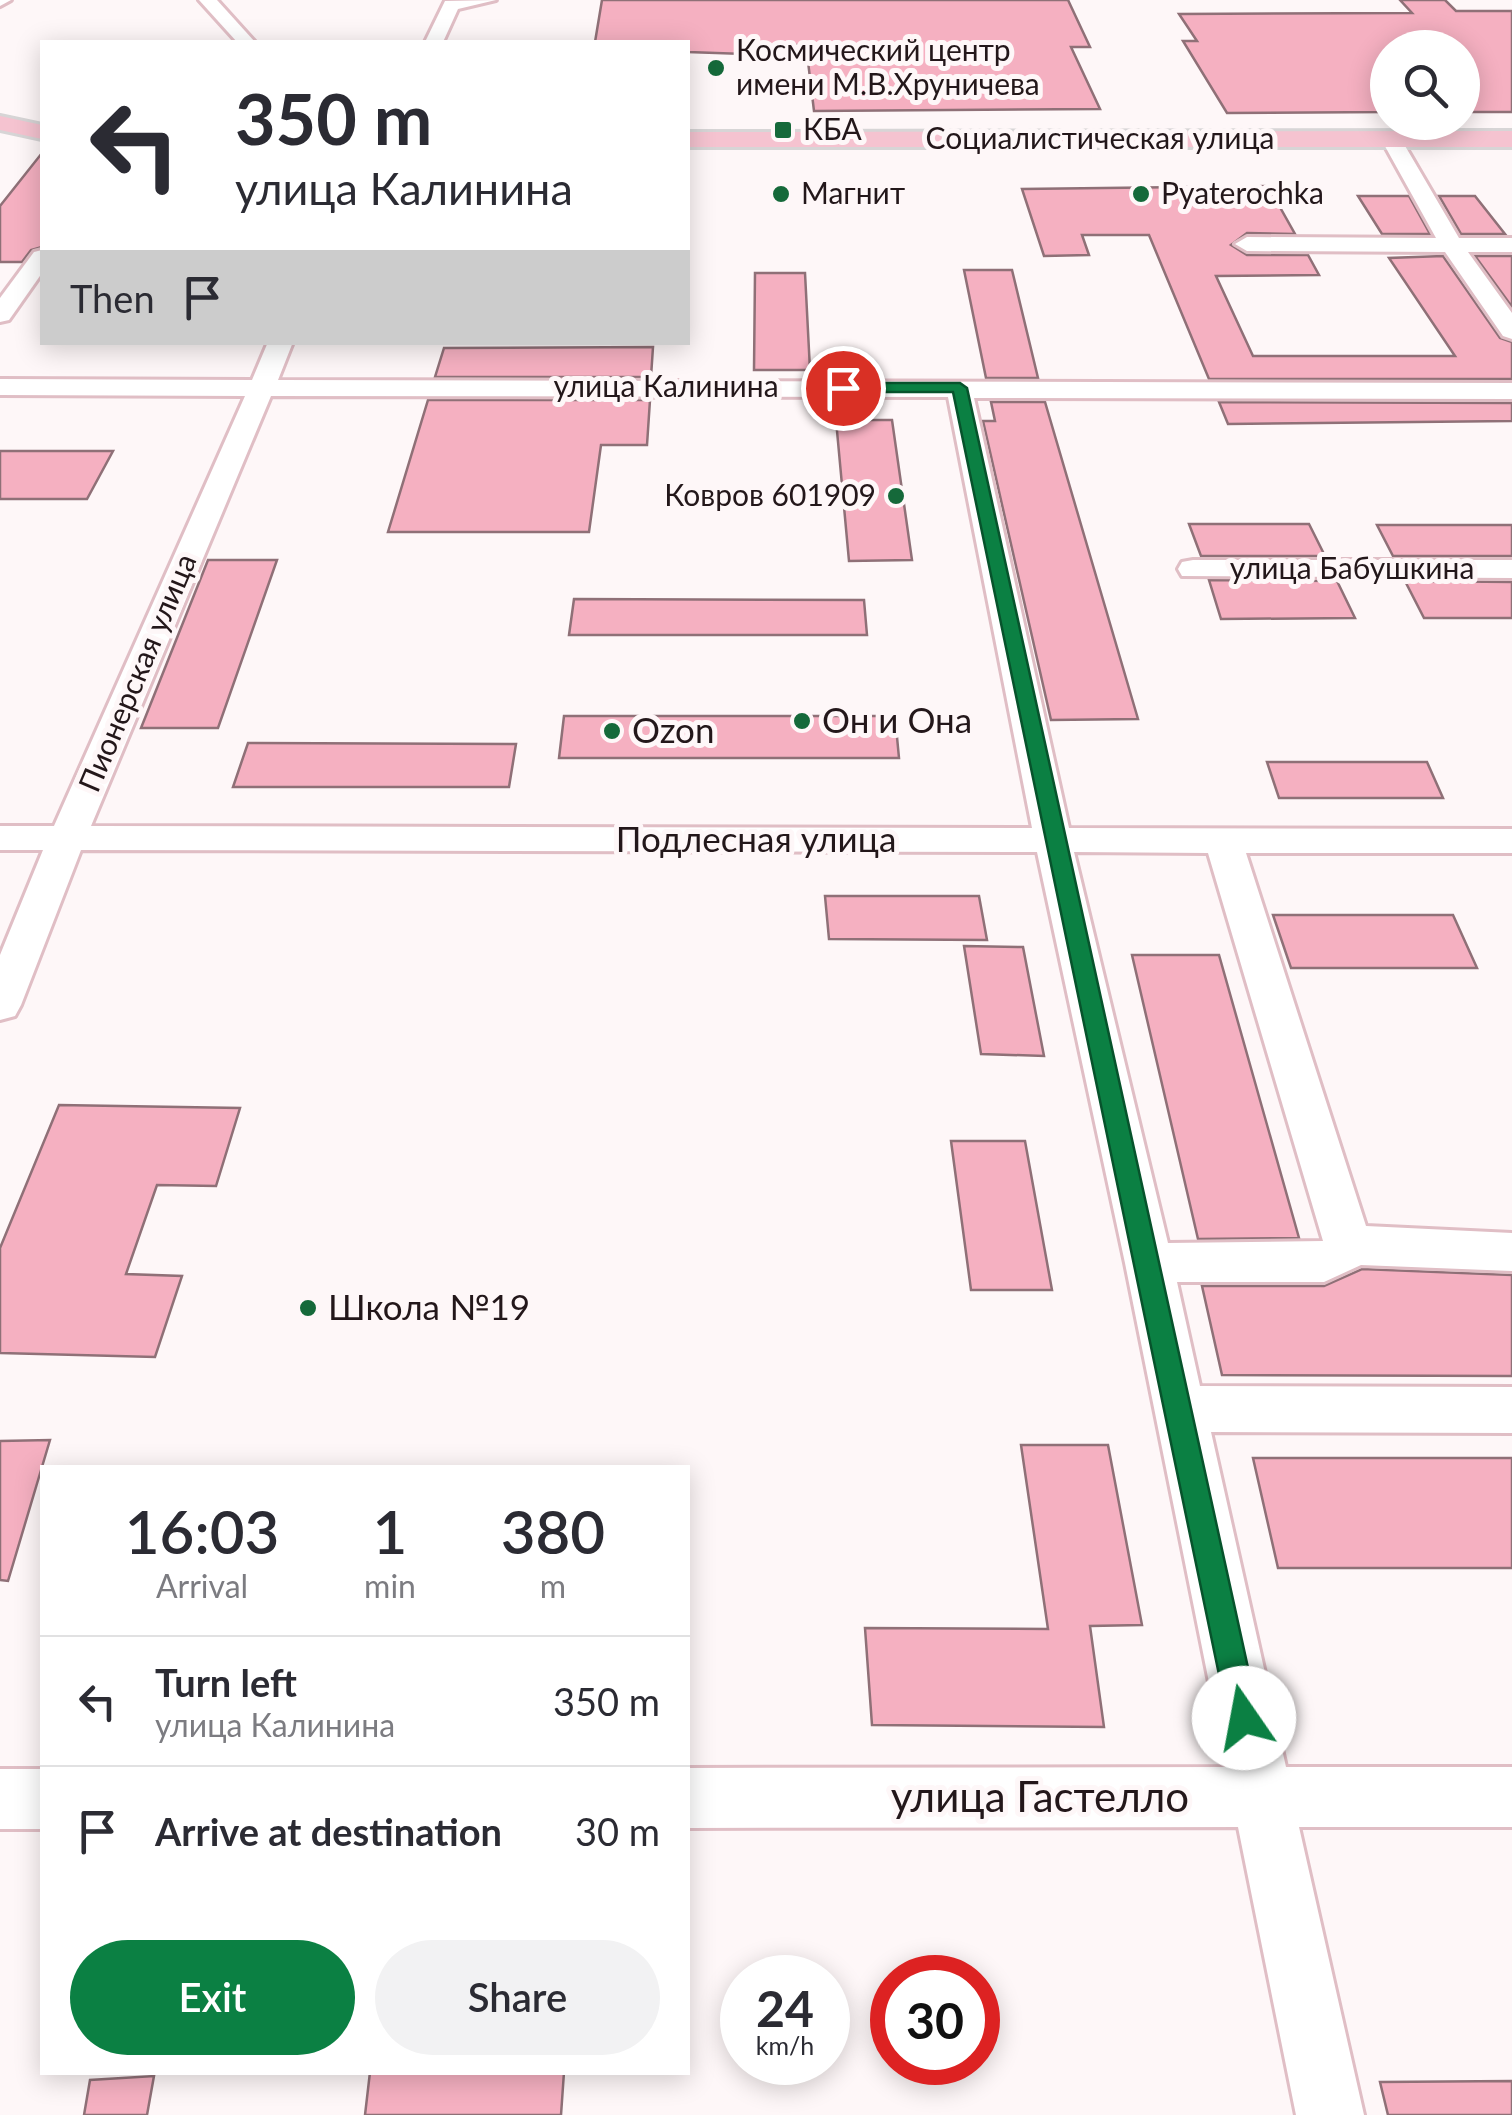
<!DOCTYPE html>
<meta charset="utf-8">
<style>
body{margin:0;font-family:Lato,sans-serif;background:#f2f2f3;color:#2b2b33;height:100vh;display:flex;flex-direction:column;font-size:38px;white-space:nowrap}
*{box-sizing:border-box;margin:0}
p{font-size:32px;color:#7c7c81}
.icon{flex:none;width:55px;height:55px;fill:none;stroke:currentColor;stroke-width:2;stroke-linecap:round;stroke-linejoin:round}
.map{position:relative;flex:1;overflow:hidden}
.side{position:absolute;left:40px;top:1465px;width:650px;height:610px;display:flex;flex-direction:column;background:#fff;border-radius:0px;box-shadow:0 5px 25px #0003}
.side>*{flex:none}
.top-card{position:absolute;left:40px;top:40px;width:650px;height:305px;border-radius:0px;box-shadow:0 5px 25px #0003;background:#fff;color:#2b2b33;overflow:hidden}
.controls{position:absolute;left:1370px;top:30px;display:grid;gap:20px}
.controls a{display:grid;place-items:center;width:110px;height:110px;border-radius:50%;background:#fff;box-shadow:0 5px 25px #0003;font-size:50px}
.speed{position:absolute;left:720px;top:1955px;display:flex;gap:20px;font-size:50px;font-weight:700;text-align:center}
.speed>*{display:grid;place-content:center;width:130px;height:130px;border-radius:50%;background:#fff;box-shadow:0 5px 25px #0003;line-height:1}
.speed small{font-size:25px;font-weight:400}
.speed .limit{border:15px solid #d22;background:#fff;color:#111}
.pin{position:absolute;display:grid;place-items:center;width:85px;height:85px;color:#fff;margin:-42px;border:5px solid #fff;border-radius:50%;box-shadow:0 2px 10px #0007}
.me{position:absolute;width:110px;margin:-55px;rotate:348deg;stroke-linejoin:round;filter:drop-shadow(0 0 8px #0008)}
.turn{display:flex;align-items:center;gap:35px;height:210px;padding:0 30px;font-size:45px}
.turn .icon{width:130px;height:130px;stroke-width:2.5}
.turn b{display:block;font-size:70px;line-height:85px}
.then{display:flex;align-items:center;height:95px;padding:0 30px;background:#0003;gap:20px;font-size:38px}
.eta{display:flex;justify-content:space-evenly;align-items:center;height:170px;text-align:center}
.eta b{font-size:60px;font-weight:600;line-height:70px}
.primary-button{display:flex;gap:20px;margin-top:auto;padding:20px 30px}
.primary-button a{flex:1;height:115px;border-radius:60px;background:#0b8043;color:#fff;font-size:40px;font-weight:600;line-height:115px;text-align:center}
.primary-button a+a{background:#f2f2f3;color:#2b2b33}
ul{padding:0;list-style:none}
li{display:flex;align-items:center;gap:30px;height:130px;padding:0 30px;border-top:2px solid #e1e1e2}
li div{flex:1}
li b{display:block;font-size:38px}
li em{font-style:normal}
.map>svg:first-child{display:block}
</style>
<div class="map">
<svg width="1512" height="2115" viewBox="0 0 1512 2115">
<rect width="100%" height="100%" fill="#fef7f8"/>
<g fill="#f5b0c1" stroke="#8f7077" stroke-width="2.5">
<path d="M602 0H1068L1090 47H1071L1100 109 814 111 806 45H743L744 54 688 52V42H595Z"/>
<path d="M1400 0H1445L1456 11H1512V112H1462V48H1388V112L1227 113 1183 41H1197L1179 14 1412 13Z"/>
<path d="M42 153V247L31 250 22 262H0V206Z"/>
<path d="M1268 186 1295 234 1247 233 1231 245 1247 255H1308L1319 275 1216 276 1253 356H1455L1389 258 1443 256 1500 338 1512 342V379H1209L1149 235H1082L1089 255 1044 256 1022 189Z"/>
<path d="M1358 196H1409L1430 234H1382Z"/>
<path d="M1439 196H1475L1505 234H1461Z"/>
<path d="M1475 256H1512V307Z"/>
<path d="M964 270H1012L1038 378H986Z"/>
<path d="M755 273H805L810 370H754Z"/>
<path d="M653 347 651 377H435L444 348Z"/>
<path d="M428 400H650L647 445H601L589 532H388Z"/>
<path d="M991 402H1045L1138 719 1051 720 983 421H995Z"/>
<path d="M1219 402 1512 403V421L1228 424Z"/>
<path d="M836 420H892L912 560 849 561Z"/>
<path d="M0 451H113L87 499H0Z"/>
<path d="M1189 524H1309L1325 556H1201Z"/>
<path d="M1377 525H1512V556H1393Z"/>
<path d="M208 560H277L218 728H141Z"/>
<path d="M1209 580 1337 581 1355 618 1221 619Z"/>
<path d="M1405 581 1512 582V618H1424Z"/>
<path d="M574 599 864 600 867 635H569Z"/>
<path d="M564 716H895L899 758H559Z"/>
<path d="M248 743 516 744 509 787H233Z"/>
<path d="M1267 762H1427L1443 798H1279Z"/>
<path d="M825 896H979L987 940 829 939Z"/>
<path d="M1273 915H1453L1477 968H1291Z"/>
<path d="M964 946 1023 947 1044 1056 981 1054Z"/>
<path d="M1132 955H1219L1299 1238 1198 1239Z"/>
<path d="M59 1105 240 1108 216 1186 157 1185 126 1274 182 1276 155 1357 0 1353V1248Z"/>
<path d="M951 1141H1025L1052 1290H971Z"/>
<path d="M1362 1269 1512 1275V1376L1222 1375 1202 1286H1324Z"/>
<path d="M50 1440 8 1581 0 1580V1441Z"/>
<path d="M1021 1445H1108L1142 1625 1090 1626 1104 1727 872 1725 865 1628 1048 1629Z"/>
<path d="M1253 1458H1512V1568H1278Z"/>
<path d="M370 2072H564L561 2115H365Z"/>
<path d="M154 2076 147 2115H84L90 2080Z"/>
<path d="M1512 2081V2115H1388L1380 2082Z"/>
</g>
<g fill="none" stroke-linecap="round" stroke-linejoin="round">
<defs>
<g id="minor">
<path d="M0 0H11L0 6Z"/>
<path d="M199 0H217L255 42H237Z"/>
<path d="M496 0 458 9 443 42H425L445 1Z"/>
<path d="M1391 133 1401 139 1459 238H1512V252H1468L1512 313V339L1503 336 1445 252 1247 251 1235 244 1247 237 1436 238 1381 139Z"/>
<path d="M42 250V273L9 320 0 322V298L34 252Z"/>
<path d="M268 342H293L278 380 1512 383V399L974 398 1069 828 1512 829V853H1246L1366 1226 1512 1233V1271L1361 1265 1324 1282H1177L1200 1386 1512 1387V1433L1211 1432 1286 1767H1512V1827H1299L1364 2115H1296L1238 1827 688 1828V1768L1226 1767 1125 1263 1037 852 81 850 21 1005 15 1016 0 1020V955L43 850H0V826H54L245 396 0 395V379L252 380ZM271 396 948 397 1032 828 91 826ZM1074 852 1208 853 1323 1241 1168 1243Z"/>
<path d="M1193 560H1512V578L1182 576 1178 569 1182 562Z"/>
<rect x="0" y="1769" width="42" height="60"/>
</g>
<g id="major">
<path d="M0 116 42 125V139L0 130Z"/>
<path d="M1512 131V147H688V132Z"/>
</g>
</defs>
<use href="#minor" stroke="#e0bec5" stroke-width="6"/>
<use href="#major" stroke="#d7d5d6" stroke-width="6"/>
<use href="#minor" fill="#fff" fill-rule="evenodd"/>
<use href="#major" fill="#f5c3d0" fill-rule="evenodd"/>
</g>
<path fill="#0b8043" stroke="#07532c" stroke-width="2.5" d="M960 383 967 388 1259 1718 1255 1730 1244 1734 1233 1730 1228 1718 953 392H843L836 388 843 383Z"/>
<g fill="#15693a" stroke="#fef7f8" stroke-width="4">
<circle cx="716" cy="68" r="10"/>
<rect x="773" y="120" width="20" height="20" rx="5"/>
<circle cx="781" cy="194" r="10"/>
<circle cx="1141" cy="194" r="10"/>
<circle cx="896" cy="496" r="10"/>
<circle cx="802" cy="721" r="10"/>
<circle cx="612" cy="731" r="10"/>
<circle cx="308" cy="1308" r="10"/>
</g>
<g text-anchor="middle" stroke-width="10" stroke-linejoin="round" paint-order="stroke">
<g font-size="30" fill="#23171a" stroke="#fef7f8" text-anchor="start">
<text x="736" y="61">Космический центр<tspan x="736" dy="34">имени М.В.Хруничева</tspan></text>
<text x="803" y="140">КБА</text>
<text x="801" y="204">Магнит</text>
<text x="1161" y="204">Pyaterochka</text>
<text x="876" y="506" text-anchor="end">Ковров 601909</text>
</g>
<g font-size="30" fill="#23171a" stroke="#fef7f8">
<text x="1100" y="149">Социалистическая улица</text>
<text x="666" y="397">улица Калинина</text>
<text x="1352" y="579">улица Бабушкина</text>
<text transform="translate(138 673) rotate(-67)" y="10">Пионерская улица</text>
</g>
<g font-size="35" fill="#23171a" stroke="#fef7f8" text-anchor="start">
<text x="822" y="733">Он и Она</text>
<text x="632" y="743">Ozon</text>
<text x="328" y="1320">Школа №19</text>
</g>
<g font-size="35" fill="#23171a" stroke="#fef7f8">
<text x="756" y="852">Подлесная улица</text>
</g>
<g font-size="42" fill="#23171a" stroke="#fef7f8">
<text x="1040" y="1812">улица Гастелло</text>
</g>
</g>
</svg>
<div class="controls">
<a><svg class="icon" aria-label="search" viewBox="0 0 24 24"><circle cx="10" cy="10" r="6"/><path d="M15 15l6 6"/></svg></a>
</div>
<div class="speed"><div>24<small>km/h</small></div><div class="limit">30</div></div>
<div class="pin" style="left:843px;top:388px;background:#d93025"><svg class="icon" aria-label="arrive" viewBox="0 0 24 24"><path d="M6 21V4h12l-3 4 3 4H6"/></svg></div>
<svg class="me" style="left:1244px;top:1718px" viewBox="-20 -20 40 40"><circle r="19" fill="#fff"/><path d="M0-13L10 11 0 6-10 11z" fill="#0b8043"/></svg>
<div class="top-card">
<div class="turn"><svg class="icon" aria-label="left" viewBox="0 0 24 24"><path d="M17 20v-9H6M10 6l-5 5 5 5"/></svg><div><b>350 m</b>улица Калинина</div></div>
<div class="then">Then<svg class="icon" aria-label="arrive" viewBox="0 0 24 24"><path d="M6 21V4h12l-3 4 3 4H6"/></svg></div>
</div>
<section class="side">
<div class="eta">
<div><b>16:03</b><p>Arrival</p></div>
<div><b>1</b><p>min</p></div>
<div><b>380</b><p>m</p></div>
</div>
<ul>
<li><svg class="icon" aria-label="left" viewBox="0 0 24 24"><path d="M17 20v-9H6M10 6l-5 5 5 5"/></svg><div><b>Turn left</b><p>улица Калинина</p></div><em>350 m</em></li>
<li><svg class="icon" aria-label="arrive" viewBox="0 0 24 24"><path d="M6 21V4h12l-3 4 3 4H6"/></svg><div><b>Arrive at destination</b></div><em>30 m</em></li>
</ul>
<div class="primary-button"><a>Exit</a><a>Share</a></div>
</section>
</div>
